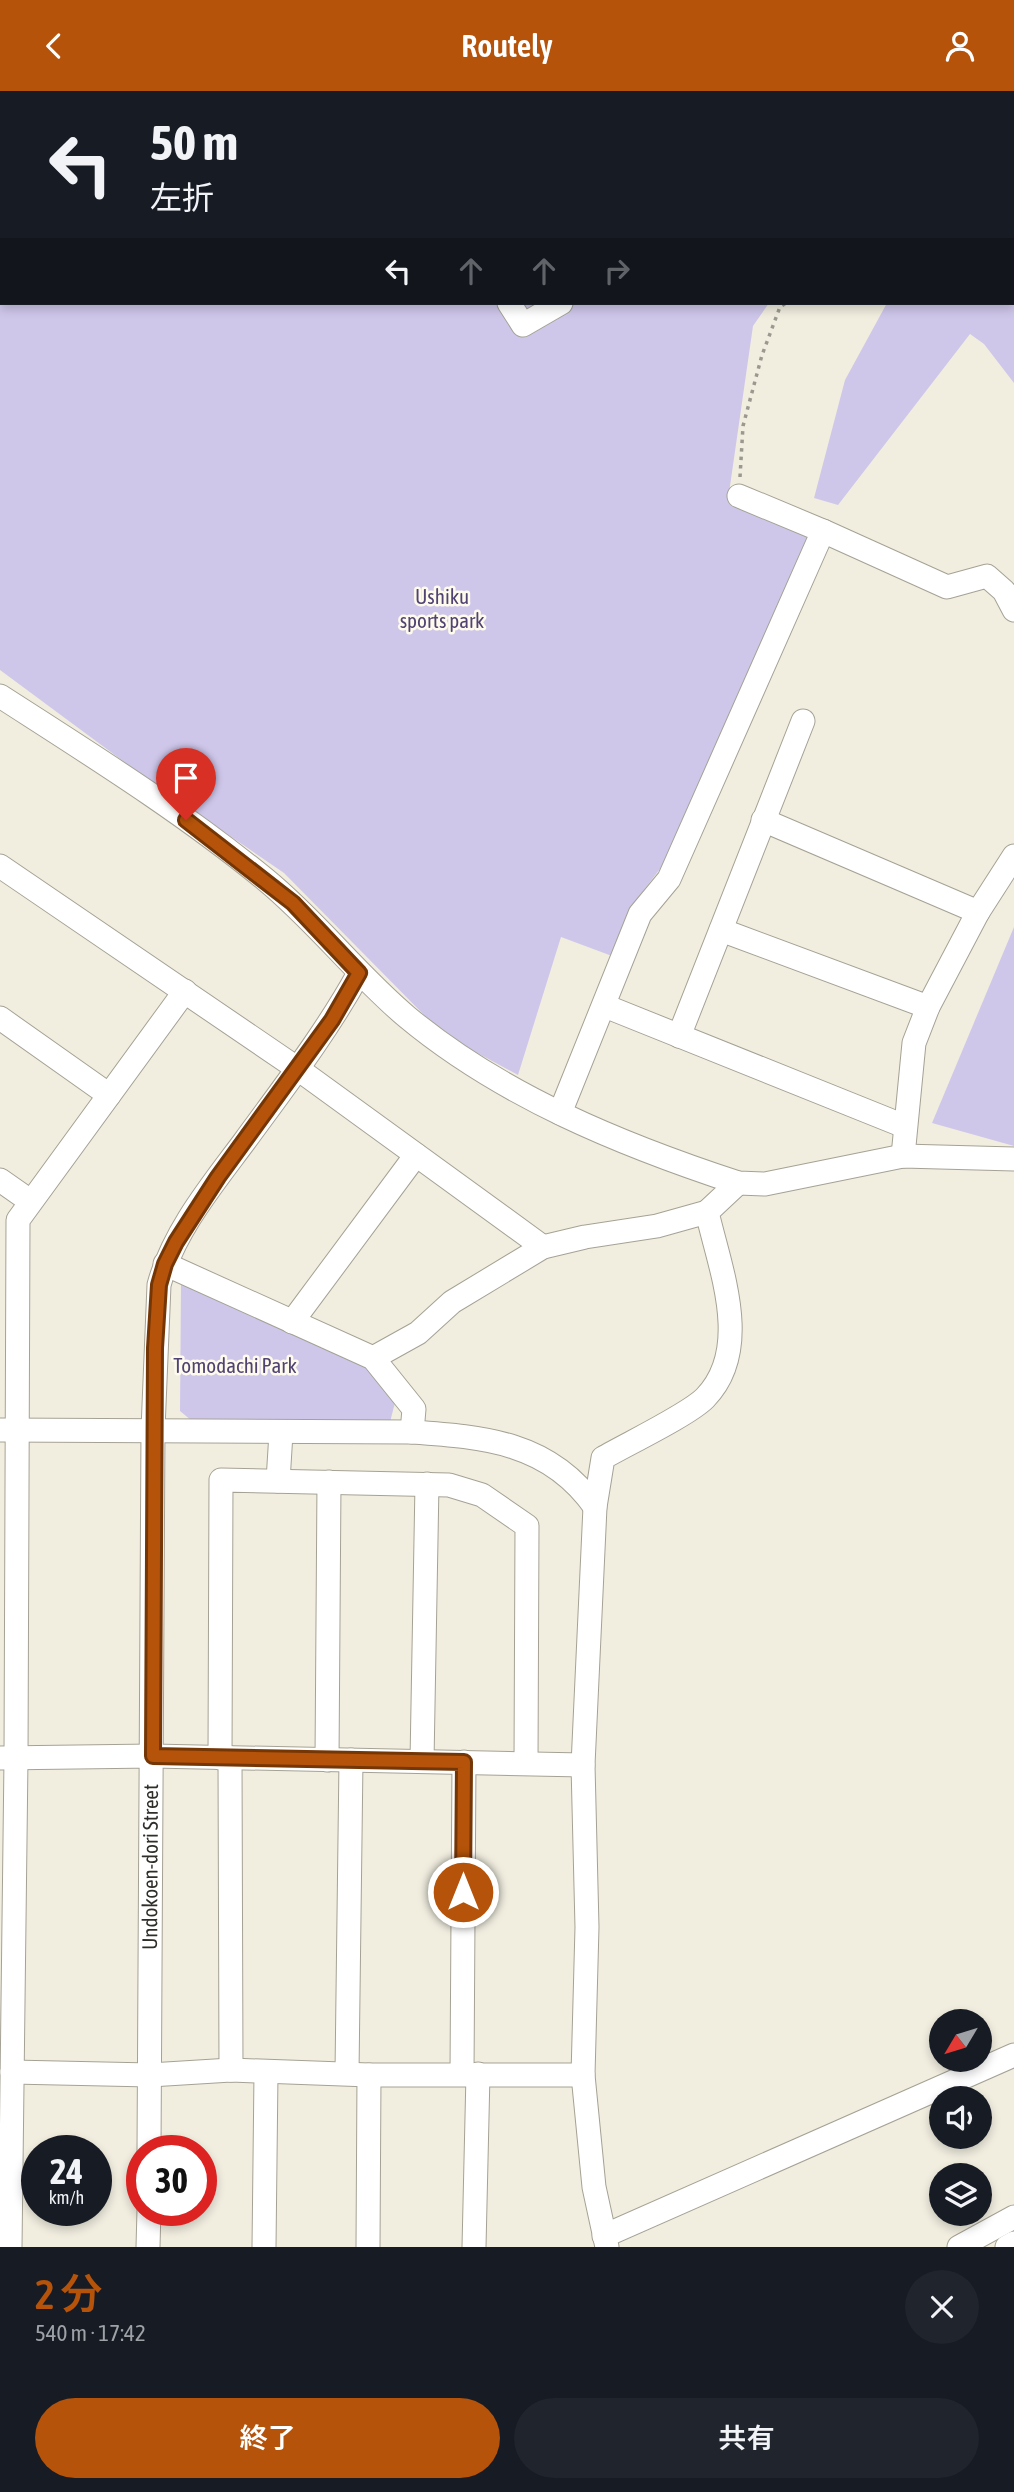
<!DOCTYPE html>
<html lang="ja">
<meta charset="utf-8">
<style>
body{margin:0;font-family:"Asap Condensed","Noto Sans JP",sans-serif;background:#20242c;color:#f1f3f6;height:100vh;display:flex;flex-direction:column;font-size:26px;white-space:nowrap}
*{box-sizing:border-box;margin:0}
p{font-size:23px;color:#9ea1a6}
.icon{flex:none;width:38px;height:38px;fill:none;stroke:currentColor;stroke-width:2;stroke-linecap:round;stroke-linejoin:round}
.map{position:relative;height:2156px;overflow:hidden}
.sheet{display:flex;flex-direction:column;background:#171b24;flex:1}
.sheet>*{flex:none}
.banner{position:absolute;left:0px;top:0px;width:1015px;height:214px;box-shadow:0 4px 10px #0003;background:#171b24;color:#f1f3f6;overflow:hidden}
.needle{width:46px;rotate:232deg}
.controls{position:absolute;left:929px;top:1918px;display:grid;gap:14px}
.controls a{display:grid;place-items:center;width:63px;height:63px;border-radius:50%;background:#171b24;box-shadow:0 4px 10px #0003;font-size:35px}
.speed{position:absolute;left:21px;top:2044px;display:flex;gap:14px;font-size:35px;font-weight:700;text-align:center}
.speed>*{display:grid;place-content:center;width:91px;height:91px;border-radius:50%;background:#171b24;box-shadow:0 4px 10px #0003;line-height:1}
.speed small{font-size:18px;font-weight:400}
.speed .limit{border:10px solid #d22;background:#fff;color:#111}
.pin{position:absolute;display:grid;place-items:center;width:60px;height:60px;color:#fff;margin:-72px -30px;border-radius:50% 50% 50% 0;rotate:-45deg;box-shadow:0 0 7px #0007}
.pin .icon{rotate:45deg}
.me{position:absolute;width:77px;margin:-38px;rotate:0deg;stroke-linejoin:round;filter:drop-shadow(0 0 5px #0008)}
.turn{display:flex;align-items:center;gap:24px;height:147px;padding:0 35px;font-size:32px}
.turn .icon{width:91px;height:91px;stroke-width:2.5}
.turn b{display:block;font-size:49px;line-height:60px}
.lanes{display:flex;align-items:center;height:66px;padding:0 35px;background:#0003;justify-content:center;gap:35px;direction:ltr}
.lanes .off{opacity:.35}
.round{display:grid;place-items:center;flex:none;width:74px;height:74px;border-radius:37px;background:#20242c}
.headline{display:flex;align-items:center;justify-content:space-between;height:119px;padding:0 35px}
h1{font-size:42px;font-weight:600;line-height:52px;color:#b45309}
.primary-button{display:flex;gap:14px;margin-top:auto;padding:14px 35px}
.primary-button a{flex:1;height:80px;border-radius:42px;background:#b45309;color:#fff;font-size:28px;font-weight:600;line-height:80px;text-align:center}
.primary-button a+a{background:#20242c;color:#f1f3f6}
header{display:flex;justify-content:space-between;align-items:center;height:91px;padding:0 35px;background:#b45309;color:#fff;font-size:32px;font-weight:600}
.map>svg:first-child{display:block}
</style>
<header><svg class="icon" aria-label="back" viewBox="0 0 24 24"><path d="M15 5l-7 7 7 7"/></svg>Routely<svg class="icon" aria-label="person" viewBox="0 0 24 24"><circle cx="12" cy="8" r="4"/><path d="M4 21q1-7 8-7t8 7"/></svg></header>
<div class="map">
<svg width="1014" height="2156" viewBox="0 0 1014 2156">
<rect width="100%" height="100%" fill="#f1eee0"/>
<g fill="#cfc7ea">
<path d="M0 0 775 2H2V212H769L753 235 728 409 810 443 666 770 631 816 612 865 561 846 518 984 470 958 428 928 284 782 154 693 0 579Z"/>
<path d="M993 0H1014V292L984 253 970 243 838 414 814 407 845 289 887 212H1013V2Z"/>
<path d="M1014 836V1055L932 1032Z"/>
<path d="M181 1191 364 1274 396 1308 390 1331 192 1330 180 1320Z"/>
</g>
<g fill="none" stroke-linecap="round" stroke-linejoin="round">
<defs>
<g id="minor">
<path d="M509 212 523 234 561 212"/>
<path d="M823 440 947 496 987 485 1004 500 1014 519"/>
<path d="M0 605C90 663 183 721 266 789 317 831 357 884 407 926 502 1005 622 1054 738 1092L765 1093 903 1065 1014 1068"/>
<path d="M763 729 978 821"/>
<path d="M0 775 298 978 543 1156"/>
<path d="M721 839 928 916"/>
<path d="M605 915 904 1035"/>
<path d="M0 927 109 1004"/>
<path d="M679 945 803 630"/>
<path d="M560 1022 640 823 669 788 823 440 739 405"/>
<path d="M903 1065 914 952 928 916 978 821 1014 765"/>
<path d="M0 1089 30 1110"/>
<path d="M165 1173 373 1267 414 1318 412 1341"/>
<path d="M292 1231 416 1064"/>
<path d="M373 1267 418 1242 452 1211 543 1156 585 1146 657 1135 707 1121"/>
<path d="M0 1339 412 1341C484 1346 550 1351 595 1416"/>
<path d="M278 1390 281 1342"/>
<path d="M0 1667 153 1665 583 1674"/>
<path d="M220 1667 221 1389 449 1394 482 1404 527 1435 526 1672"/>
<path d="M230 1667 231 1979"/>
<path d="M327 1669 329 1391"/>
<path d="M422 1670 427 1393"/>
<path d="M12 1981 150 1984 231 1979 369 1984H583"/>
<path d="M347 1982 351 1669"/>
<path d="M462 1983 464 1671"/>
<path id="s1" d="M149 2060 153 1338 159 1194C173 1141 212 1094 244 1051 284 996 326 942 359 882"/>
<path d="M604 2145 1014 1964"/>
<path d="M10 2156 16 1668 18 1129 185 900"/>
<path d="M148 2156 149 2119"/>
<path d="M264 2156 266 1982"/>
<path d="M368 2156 369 1984"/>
<path d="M474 2156 478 1983"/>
<path d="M607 2156 594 2096 583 1984 587 1836 583 1674 595 1416 603 1367C627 1353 688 1324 705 1307 753 1258 720 1178 707 1121L738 1092"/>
<path d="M959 2156 1014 2126"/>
<path d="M1007 2156 1014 2152"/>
</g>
</defs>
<use href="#minor" stroke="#a5a295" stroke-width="25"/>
<g stroke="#9b998f" stroke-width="3.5" stroke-dasharray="3.5 5" stroke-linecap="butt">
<path d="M893 0 894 2"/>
<path d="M740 386 743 335 762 264 780 216 786 212"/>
</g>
<use href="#minor" stroke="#fff" stroke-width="23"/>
</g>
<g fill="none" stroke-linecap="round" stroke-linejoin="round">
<defs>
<path id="route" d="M186 729 293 812 359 882 332 929 218 1086 176 1151 165 1173 159 1194 155 1257 153 1665 464 1671 463 1801"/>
</defs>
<use href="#route" stroke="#753606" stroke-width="18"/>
<use href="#route" stroke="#b45309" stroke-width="12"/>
</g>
<g text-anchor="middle" stroke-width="5" stroke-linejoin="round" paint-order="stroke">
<g font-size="21" fill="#504273" stroke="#fefbed">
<text x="442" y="513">Ushiku<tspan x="442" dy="24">sports park</tspan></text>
<text x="235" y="1282">Tomodachi Park</text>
</g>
<g font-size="21" fill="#2f2e29" stroke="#fefbed">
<text dy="7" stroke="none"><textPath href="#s1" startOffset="284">Undokoen-dori Street</textPath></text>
</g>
</g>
</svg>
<div class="controls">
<a><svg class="needle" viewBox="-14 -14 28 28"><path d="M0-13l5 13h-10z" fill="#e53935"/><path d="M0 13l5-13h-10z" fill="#9ea1a6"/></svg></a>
<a><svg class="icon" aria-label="sound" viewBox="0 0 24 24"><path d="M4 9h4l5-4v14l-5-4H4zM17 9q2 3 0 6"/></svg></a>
<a><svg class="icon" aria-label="layers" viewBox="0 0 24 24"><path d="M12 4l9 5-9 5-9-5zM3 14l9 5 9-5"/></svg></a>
</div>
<div class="speed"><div>24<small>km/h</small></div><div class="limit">30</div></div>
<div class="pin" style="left:186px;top:729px;background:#d93025"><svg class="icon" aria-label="arrive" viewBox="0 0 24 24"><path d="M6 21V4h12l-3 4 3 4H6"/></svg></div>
<svg class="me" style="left:463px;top:1801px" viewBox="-20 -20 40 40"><circle r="17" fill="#b45309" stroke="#fff" stroke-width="3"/><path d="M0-11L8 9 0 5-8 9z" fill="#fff"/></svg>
<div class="banner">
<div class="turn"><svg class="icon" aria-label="left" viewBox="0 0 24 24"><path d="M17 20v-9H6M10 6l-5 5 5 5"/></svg><div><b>50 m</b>左折</div></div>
<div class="lanes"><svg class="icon" aria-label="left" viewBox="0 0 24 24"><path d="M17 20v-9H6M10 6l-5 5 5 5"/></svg><svg class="icon off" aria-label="ahead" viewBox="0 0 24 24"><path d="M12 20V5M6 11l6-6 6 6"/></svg><svg class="icon off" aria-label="ahead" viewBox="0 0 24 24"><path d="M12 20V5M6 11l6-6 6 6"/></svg><svg class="icon off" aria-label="right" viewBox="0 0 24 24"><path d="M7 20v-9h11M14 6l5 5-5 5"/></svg></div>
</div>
</div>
<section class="sheet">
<div class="headline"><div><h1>2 分</h1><p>540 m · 17:42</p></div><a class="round"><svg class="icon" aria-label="close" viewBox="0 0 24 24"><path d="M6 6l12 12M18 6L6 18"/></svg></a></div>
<div class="primary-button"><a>終了</a><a>共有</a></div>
</section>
